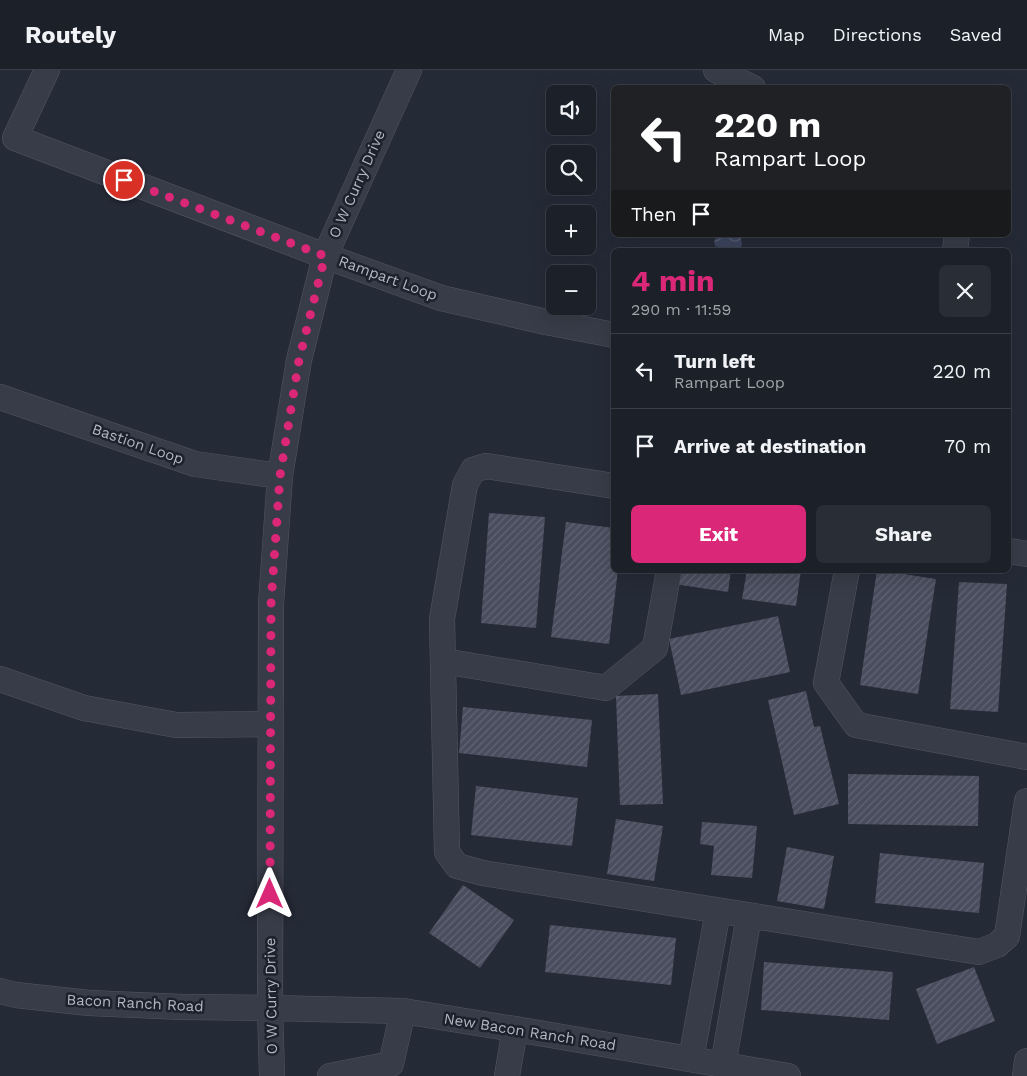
<!DOCTYPE html>
<meta charset="utf-8">
<style>
body{margin:0;font-family:"Work Sans",sans-serif;background:#292d35;color:#f1f3f6;height:100vh;display:flex;flex-direction:column;font-size:19px;white-space:nowrap}
*{box-sizing:border-box;margin:0}
p{font-size:16px;color:#a0a3a8}
.icon{flex:none;width:28px;height:28px;fill:none;stroke:currentColor;stroke-width:2;stroke-linecap:round;stroke-linejoin:round}
.map{position:relative;flex:1;overflow:hidden}
.details{position:absolute;left:611px;top:178px;width:400px;height:325px;display:flex;flex-direction:column;background:#1c2029;border-radius:8px;box-shadow:0 5px 20px #0002,0 0 0 1px #3a3e46}
.details>*{flex:none}
.banner{position:absolute;left:611px;top:15px;width:400px;height:152px;border-radius:8px;box-shadow:0 5px 20px #0002,0 0 0 1px #3a3e46;background:#202124;color:#fff;overflow:hidden}
.buttons{position:absolute;left:546px;top:15px;display:grid;gap:10px}
.buttons a{display:grid;place-items:center;width:50px;height:50px;border-radius:8px;background:#1c2029;box-shadow:0 5px 20px #0002,0 0 0 1px #3a3e46;font-size:25px}
.pin{position:absolute;display:grid;place-items:center;width:42px;height:42px;color:#fff;margin:-21px;border:2px solid #fff;border-radius:50%;box-shadow:0 1px 5px #0007}
.me{position:absolute;width:55px;margin:-28px;rotate:0deg;stroke-linejoin:round;filter:drop-shadow(0 0 4px #0008)}
.turn{display:flex;align-items:center;gap:18px;height:105px;padding:0 20px;font-size:22px}
.turn .icon{width:65px;height:65px;stroke-width:2.5}
.turn b{display:block;font-size:35px;line-height:42px}
.then{display:flex;align-items:center;height:48px;padding:0 20px;background:#0003;gap:10px;font-size:19px}
.round{display:grid;place-items:center;flex:none;width:52px;height:52px;border-radius:8px;background:#292d35}
.overview{display:flex;align-items:center;justify-content:space-between;height:85px;padding:0 20px}
h1{font-size:30px;font-weight:700;line-height:38px;color:#db2777}
.primary-button{display:flex;gap:10px;margin-top:auto;padding:10px 20px}
.primary-button a{flex:1;height:58px;border-radius:8px;background:#db2777;color:#fff;font-size:20px;font-weight:700;line-height:58px;text-align:center}
.primary-button a+a{background:#292d35;color:#f1f3f6}
ul{padding:0;list-style:none}
li{display:flex;align-items:center;gap:15px;height:75px;padding:0 20px;border-top:1px solid #3a3e46}
li div{flex:1}
li b{display:block;font-size:19px}
li em{font-style:normal}
header{display:flex;align-items:center;gap:30px;box-sizing:border-box;height:70px;padding:0 25px;background:#1c2029;border-bottom:1px solid #3a3e46}
header strong{font-size:24px}
nav{display:flex;gap:28px;margin-inline-start:auto;font-size:18px}
.map>svg:first-child{display:block}
</style>
<header>
<strong>Routely</strong>
<nav><a>Map</a><a>Directions</a><a>Saved</a></nav>
</header>
<div class="map">
<svg width="1027" height="1006" viewBox="0 0 1027 1006">
<defs>
<pattern id="water-waves" width="16" height="10" patternUnits="userSpaceOnUse" patternTransform="scale(1.25)"><rect width="16" height="10" fill="#3c455e"/><path d="M0 5q4-4 8 0t8 0" fill="none" stroke="#565e73"/></pattern>
<pattern id="building-hatch" width="6" height="6" patternUnits="userSpaceOnUse" patternTransform="scale(1.25)"><rect width="6" height="6" fill="#494d5d"/><path d="M-1 1l2-2M0 6l6-6M5 7l2-2" fill="none" stroke="#616473"/></pattern>
</defs>
<rect width="100%" height="100%" fill="#252a37"/>
<path fill="url(#water-waves)" d="M728 166 738 167 741 168 742 175 739 180H732L715 176 714 172 716 167Z"/>
<g fill="url(#building-hatch)">
<path d="M489 443 545 447 536 558 481 553Z"/>
<path d="M566 452 614 458V500H618L609 574 551 567Z"/>
<path d="M676 500H731L728 522 674 514Z"/>
<path d="M747 500H801L796 536 742 529Z"/>
<path d="M877 500 936 509 918 624 860 615Z"/>
<path d="M959 512 1007 514 998 642 950 639Z"/>
<path d="M778 546 790 602 681 625 669 569Z"/>
<path d="M806 621 814 657 820 656 839 734 794 745 768 630Z"/>
<path d="M658 624 663 734 620 735 616 626Z"/>
<path d="M463 637 592 650 587 697 459 683Z"/>
<path d="M848 704 979 706 978 756 848 754Z"/>
<path d="M476 716 578 728 572 776 471 765Z"/>
<path d="M616 749 663 756 654 811 607 804Z"/>
<path d="M702 752 757 756 752 808 711 805 714 776 700 774Z"/>
<path d="M787 777 834 786 824 839 777 831Z"/>
<path d="M880 783 984 793 979 843 875 833Z"/>
<path d="M463 815 514 850 480 898 429 863Z"/>
<path d="M550 855 676 868 671 915 545 902Z"/>
<path d="M764 892 893 902 889 950 761 940Z"/>
<path d="M974 897 995 951 937 974 916 919Z"/>
</g>
<g fill="none" stroke-linecap="round" stroke-linejoin="round">
<defs>
<g id="minor">
<path d="M47 0 15 68 325 186 441 228 546 252 614 265"/>
<path d="M716 0 753 18"/>
<path d="M955 180 957 165"/>
<path d="M0 327 195 394 280 406"/>
<path d="M614 416 486 396 473 400 465 415 442 549 447 782 457 796 483 803 979 882 997 875 1007 866 1027 731"/>
<path d="M1009 481 1027 484"/>
<path d="M847 500 826 613 856 655 1027 687"/>
<path d="M443 591 606 618 655 578 669 500"/>
<path d="M0 609 84 638 176 655 270 654"/>
<path d="M0 921 16 925 89 933 183 937 270 938 403 941 539 963 788 1006"/>
<path d="M691 989 718 841"/>
<path d="M723 995 749 846"/>
<path d="M272 1006 270 938 271 534 280 406 299 290 325 186 409 0"/>
<path d="M330 1006 391 994 403 941"/>
<path d="M507 1006 515 959"/>
<path d="M1025 1006 1027 991"/>
</g>
</defs>
<use href="#minor" stroke="#535762" stroke-width="26"/>
<use href="#minor" stroke="#383c48" stroke-width="25"/>
</g>
<g fill="none" stroke-linecap="round" stroke-linejoin="round">
<path stroke="#db2777" stroke-width="9" stroke-dasharray="0 16.2" d="M124 110 325 186 299 290 280 406 271 534 270 824"/>
</g>
<g text-anchor="middle" stroke-width="5" stroke-linejoin="round" paint-order="stroke">
<g font-size="15" fill="#b3b7c3" stroke="#1d212c">
<text transform="translate(357 114) rotate(-66)" y="5">O W Curry Drive</text>
<text transform="translate(388 208) rotate(20)" y="5">Rampart Loop</text>
<text transform="translate(138 374) rotate(19)" y="5">Bastion Loop</text>
<text transform="translate(271 926) rotate(-91)" y="5">O W Curry Drive</text>
<text transform="translate(135 933) rotate(3)" y="5">Bacon Ranch Road</text>
<text transform="translate(530 962) rotate(9)" y="5">New Bacon Ranch Road</text>
</g>
</g>
</svg>
<div class="buttons">
<a><svg class="icon" aria-label="sound" viewBox="0 0 24 24"><path d="M4 9h4l5-4v14l-5-4H4zM17 9q2 3 0 6"/></svg></a>
<a><svg class="icon" aria-label="search" viewBox="0 0 24 24"><circle cx="10" cy="10" r="6"/><path d="M15 15l6 6"/></svg></a>
<a>+</a>
<a>−</a>
</div>
<div class="pin" style="left:124px;top:110px;background:#d93025"><svg class="icon" aria-label="arrive" viewBox="0 0 24 24"><path d="M6 21V4h12l-3 4 3 4H6"/></svg></div>
<svg class="me" style="left:270px;top:824px" viewBox="-20 -20 40 40"><path d="M0-17L14 15 0 8-14 15z" fill="#db2777" stroke="#fff" stroke-width="4"/></svg>
<div class="banner">
<div class="turn"><svg class="icon" aria-label="left" viewBox="0 0 24 24"><path d="M17 20v-9H6M10 6l-5 5 5 5"/></svg><div><b>220 m</b>Rampart Loop</div></div>
<div class="then">Then<svg class="icon" aria-label="arrive" viewBox="0 0 24 24"><path d="M6 21V4h12l-3 4 3 4H6"/></svg></div>
</div>
<section class="details">
<div class="overview"><div><h1>4 min</h1><p>290 m · 11:59</p></div><a class="round"><svg class="icon" aria-label="close" viewBox="0 0 24 24"><path d="M6 6l12 12M18 6L6 18"/></svg></a></div>
<ul>
<li><svg class="icon" aria-label="left" viewBox="0 0 24 24"><path d="M17 20v-9H6M10 6l-5 5 5 5"/></svg><div><b>Turn left</b><p>Rampart Loop</p></div><em>220 m</em></li>
<li><svg class="icon" aria-label="arrive" viewBox="0 0 24 24"><path d="M6 21V4h12l-3 4 3 4H6"/></svg><div><b>Arrive at destination</b></div><em>70 m</em></li>
</ul>
<div class="primary-button"><a>Exit</a><a>Share</a></div>
</section>
</div>
